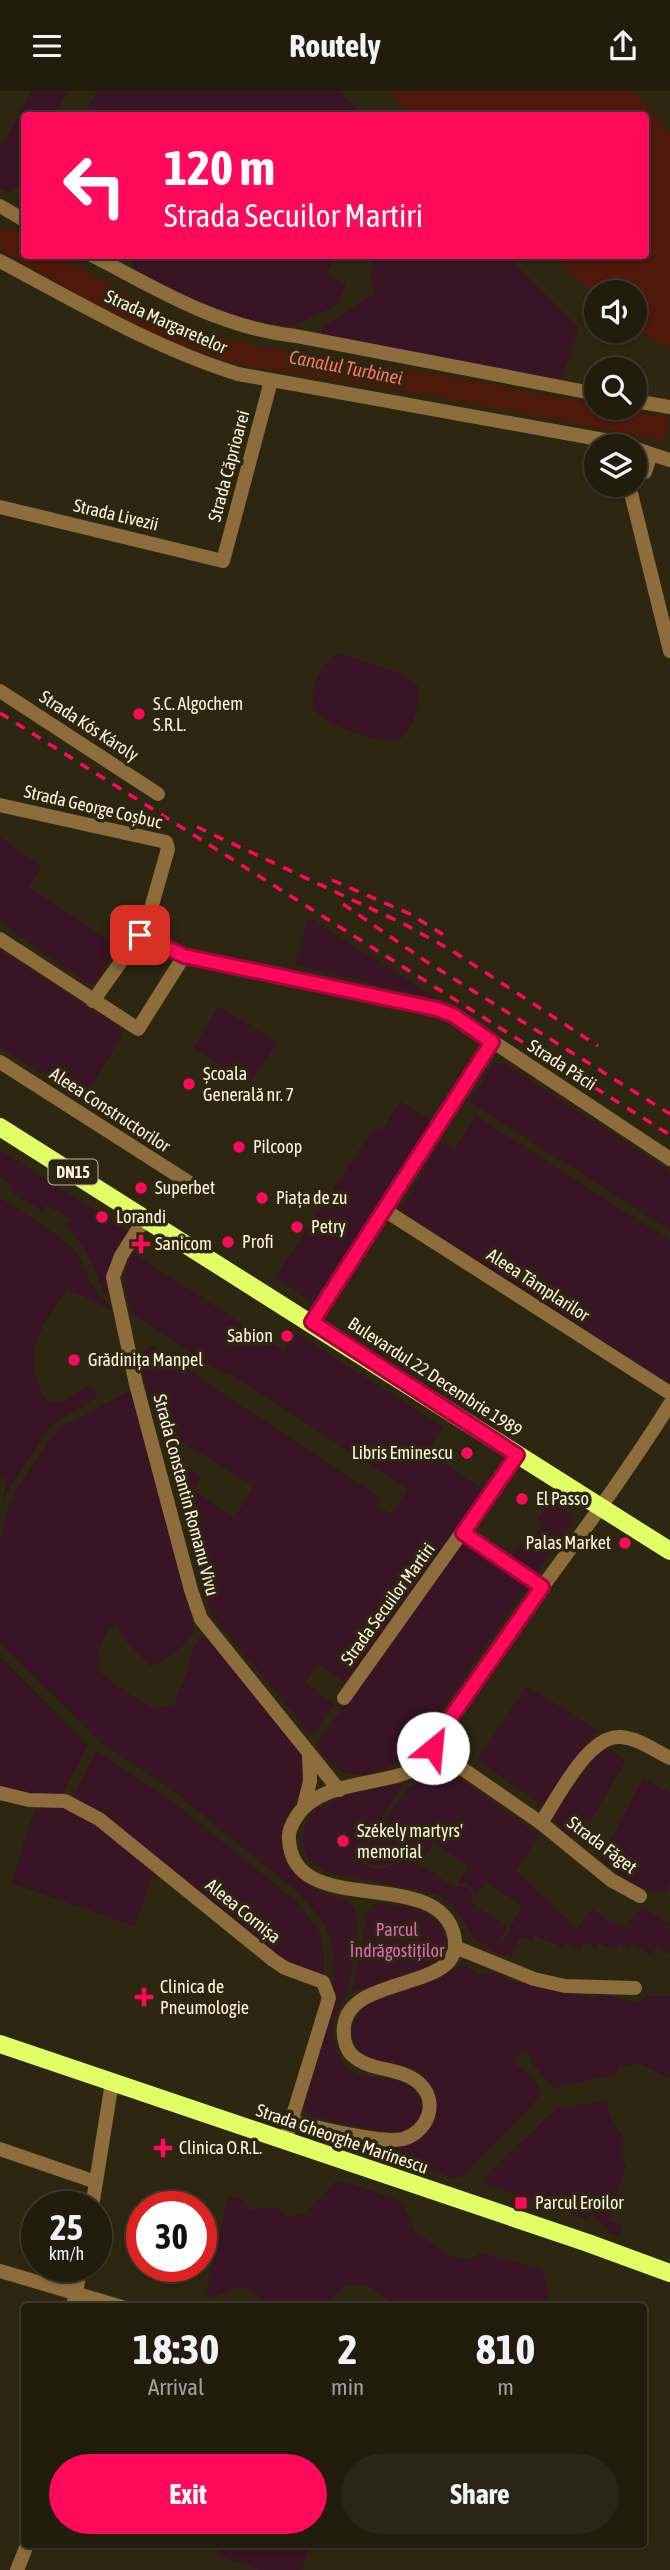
<!DOCTYPE html>
<meta charset="utf-8">
<style>
body{margin:0;font-family:"Asap Condensed",sans-serif;background:#2a2516;color:#f1f3f6;height:100vh;display:flex;flex-direction:column;font-size:26px;white-space:nowrap}
*{box-sizing:border-box;margin:0}
p{font-size:23px;color:#a2a19d}
.icon{flex:none;width:38px;height:38px;fill:none;stroke:currentColor;stroke-width:2;stroke-linecap:round;stroke-linejoin:round}
.map{position:relative;flex:1;overflow:hidden}
.sheet{position:absolute;left:21px;top:2212px;width:626px;height:245px;display:flex;flex-direction:column;background:#221c0d;border-radius:7px;box-shadow:0 2px 5px #0004,0 0 0 2px #3f3a2e}
.sheet>*{flex:none}
.banner{position:absolute;left:21px;top:21px;width:628px;height:147px;border-radius:7px;box-shadow:0 2px 5px #0004,0 0 0 2px #3f3a2e;background:#ff0a5b;color:#fff;overflow:hidden}
.tools{position:absolute;left:584px;top:189px;display:grid;gap:14px}
.tools a{display:grid;place-items:center;width:63px;height:63px;border-radius:50%;background:#221c0d;box-shadow:0 2px 5px #0004,0 0 0 2px #3f3a2e;font-size:35px}
.speed{position:absolute;left:21px;top:2100px;display:flex;gap:14px;font-size:35px;font-weight:700;text-align:center}
.speed>*{display:grid;place-content:center;width:91px;height:91px;border-radius:50%;background:#221c0d;box-shadow:0 2px 5px #0004,0 0 0 2px #3f3a2e;line-height:1}
.speed small{font-size:18px;font-weight:400}
.speed .limit{border:10px solid #d22;background:#fff;color:#111}
.pin{position:absolute;display:grid;place-items:center;width:60px;height:60px;color:#fff;margin:-30px;border-radius:14px;box-shadow:0 4px 10px #0006}
.me{position:absolute;width:77px;margin:-38px;rotate:28deg;stroke-linejoin:round;filter:drop-shadow(0 0 5px #0008)}
.turn{display:flex;align-items:center;gap:24px;height:147px;padding:0 28px;font-size:32px}
.turn .icon{width:91px;height:91px;stroke-width:2.5}
.turn b{display:block;font-size:49px;line-height:60px}
.eta{display:flex;justify-content:space-evenly;align-items:center;height:119px;text-align:center}
.eta b{font-size:42px;font-weight:700;line-height:49px}
.button{display:flex;gap:14px;margin-top:auto;padding:14px 28px}
.button a{flex:1;height:80px;border-radius:42px;background:#ff0a5b;color:#fff;font-size:28px;font-weight:700;line-height:80px;text-align:center}
.button a+a{background:#2a2516;color:#f1f3f6}
header{display:flex;justify-content:space-between;align-items:center;height:91px;padding:0 28px;background:#221c0d;font-size:32px;font-weight:700}
.map>svg:first-child{display:block}
</style>
<header><svg class="icon" aria-label="menu" viewBox="0 0 24 24"><path d="M4 6h16M4 12h16M4 18h16"/></svg>Routely<svg class="icon" aria-label="share" viewBox="0 0 24 24"><path d="M12 15V3M7 8l5-5 5 5M5 13v7h14v-7"/></svg></header>
<div class="map">
<svg width="670" height="2479" viewBox="0 0 670 2479">
<rect width="100%" height="100%" fill="#2d2611"/>
<g fill="#381425">
<path d="M32 0H68L55 24H24C24 48 33 88 10 102L0 97V54L2 55Z"/>
<path d="M97 0H338L363 24H84Z"/>
<path d="M373 164 507 165 578 236 561 292 322 245 321 237 374 203 371 184Z"/>
<path d="M135 165H334L326 183 346 193 338 214 294 234 286 235 236 227 209 219 135 181 131 176Z"/>
<path d="M341 563 405 584 418 595C422 612 413 639 398 649 381 654 325 634 314 619 309 600 320 568 341 563Z"/>
<path d="M0 746 41 775 29 796 116 855 96 891 90 894 0 831Z"/>
<path d="M309 827 438 908 295 874Z"/>
<path d="M0 859 120 937 122 944 86 1004 80 1006 0 956Z"/>
<path d="M219 915 277 952 250 993 193 957Z"/>
<path d="M504 972 670 1080V1139L470 1011 493 973Z"/>
<path d="M400 1010 428 1027 429 1033 316 1207 311 1210 275 1186 375 1035 382 1040Z"/>
<path d="M476 1025 670 1150V1293L400 1120 441 1050 455 1058Z"/>
<path d="M0 1059 128 1140C112 1165 106 1174 110 1205L105 1203 87 1161 67 1135 71 1128 47 1114 43 1120 11 1101 13 1095 0 1087Z"/>
<path d="M0 1107C21 1120 63 1144 77 1163 89 1180 90 1204 111 1213L112 1219 67 1198C40 1237 20 1263 46 1310 63 1313 72 1307 85 1295L96 1300V1307L54 1332 25 1372 3 1409 6 1388 0 1387Z"/>
<path d="M132 1161 284 1260 296 1242 443 1336 427 1361 484 1399 348 1594 318 1573 305 1592 334 1613 312 1645 212 1524 188 1443 169 1365 201 1385 193 1400 235 1426 254 1395 166 1341 156 1332 138 1263 152 1255 379 1406 376 1414 391 1423 408 1398 228 1282 226 1284 132 1223C123 1202 124 1183 132 1161Z"/>
<path d="M132 1299 195 1540C182 1557 171 1568 150 1575L127 1551 117 1535 108 1538 98 1561 97 1578 113 1593 153 1617 174 1614 186 1584 193 1557 206 1541 296 1652C300 1662 305 1672 305 1683 304 1709 272 1730 284 1763 290 1779 305 1793 320 1801 332 1807 351 1806 355 1821 360 1837 352 1884 347 1900 343 1914 331 1925 333 1939 334 1952 339 1970 349 1978 371 1995 404 1978 419 2007 423 2013 423 2022 420 2028 417 2033 409 2038 403 2040 387 2045 329 2028 309 2025L304 2016C317 1964 350 1889 326 1837 318 1822 307 1811 295 1799L170 1697 100 1651 0 1552V1452L6 1422 16 1399 53 1345 63 1335Z"/>
<path d="M551 1409 569 1422 570 1436 535 1484 511 1466 521 1452 527 1456 543 1433 538 1429Z"/>
<path d="M463 1448 529 1493 412 1661C395 1675 367 1690 344 1681 332 1676 324 1663 316 1654Z"/>
<path d="M0 1565 88 1654 63 1702 21 1704 0 1696Z"/>
<path d="M527 1595 597 1639 551 1712 541 1713 477 1669Z"/>
<path d="M606 1656 626 1669 590 1731H583L569 1747 557 1733 554 1723 601 1657Z"/>
<path d="M96 1660 168 1707 297 1811 317 1836 324 1862V1886L280 1868 72 1708Z"/>
<path d="M440 1673 539 1744 516 1779 576 1838 593 1818 610 1831 626 1835 642 1816 670 1833V1863L656 1856 652 1864 630 1853 629 1857 618 1852 615 1860 598 1852 596 1857 584 1851 580 1859 564 1852 563 1857 534 1844 532 1850 521 1845 511 1865C501 1864 492 1862 485 1855L490 1854 477 1851 453 1814 437 1803 327 1781C313 1774 302 1766 303 1748 305 1702 369 1700 404 1692L356 1769C383 1785 384 1777 410 1767L454 1796 466 1795 472 1802 471 1812 507 1836 502 1847 491 1855 504 1849 522 1815 486 1791 477 1804 466 1792 457 1793 469 1776 434 1752 420 1770 410 1764C391 1773 378 1781 359 1767L409 1695 413 1696 428 1675Z"/>
<path d="M643 1687 670 1702V1792L664 1804 631 1792 600 1769Z"/>
<path d="M66 1716 96 1731 153 1781 135 1835 11 1792 35 1718Z"/>
<path d="M378 1812C404 1816 440 1815 445 1847 447 1859 440 1868 430 1874 407 1887 377 1893 352 1901L368 1818Z"/>
<path d="M463 1873C479 1882 475 1886 494 1881L514 1891 577 1901C593 1913 594 1903 610 1905 620 1907 628 1911 639 1911L647 1905H670V1987L638 1972 619 1976 616 1983 554 1997 531 1971V1965L526 1961 520 1962 515 1967 516 1974C527 1977 539 1993 541 2004L462 2086 453 2087 319 2042C338 2047 357 2052 377 2055 404 2060 434 2045 435 2016 435 2007 435 1998 429 1990 415 1970 391 1976 371 1968 358 1964 349 1947 353 1933 366 1898 412 1900 440 1887 448 1883 454 1876 463 1873Z"/>
<path d="M608 2009C605 2023 618 2033 622 2047 625 2059 619 2063 626 2076L608 2129 623 2135 619 2144 612 2143 593 2122 586 2128 484 2093 482 2089 556 2018Z"/>
<path d="M335 2091 349 2092 403 2111 414 2140 451 2165 468 2169 480 2162 542 2178 548 2200 546 2215H396L373 2198 362 2193 344 2195 325 2215H265L256 2202 240 2195 212 2207 206 2203 228 2107 239 2106 250 2119 275 2116 288 2126 308 2121Z"/>
<path d="M221 2454H310L302 2479H261L217 2464Z"/>
</g>
<g fill="#4e180a">
<path d="M389 0H635L670 43V259L635 235V201H597V206L553 165 646 164V24H411Z"/>
<path d="M0 135C8 139 16 140 24 144V164L60 165 164 224 218 245 249 254 434 283 591 312 597 313V317H617L669 327 665 350 435 305 241 274C155 252 78 202 1 160Z"/>
</g>
<g fill="none" stroke-linecap="round" stroke-linejoin="round">
<g stroke="#8d6d3b" stroke-width="14">
<path d="M0 115 24 129"/>
<path d="M92 164C157 199 221 237 296 245L597 303"/>
<path d="M0 170C77 211 154 257 238 283L604 349 625 355"/>
<path d="M635 310 670 316"/>
<path d="M635 357 645 361 649 369 645 381 635 385"/>
<path d="M645 361 670 369"/>
<path d="M629 394 670 560"/>
<path d="M0 416 223 470 271 290"/>
<path d="M0 600 158 703"/>
<path d="M0 714 166 751 168 758 152 814 140 844 93 910"/>
<path d="M140 844 184 865 437 918 453 924 670 1068"/>
<path d="M0 848 138 938 184 865"/>
<path d="M0 971 199 1098"/>
<path d="M386 1120 670 1302"/>
<path d="M145 1127 121 1165 113 1186 136 1293 191 1499 201 1528 339 1699"/>
<path d="M312 1231 493 951"/>
<path d="M463 1442 542 1496"/>
<path d="M344 1607 517 1364"/>
<path d="M431 1656 541 1732 611 1789 640 1805"/>
<path d="M0 1702 29 1709 65 1710 99 1728 273 1869 285 1877 323 1891 329 1907 285 2050"/>
<path d="M304 1715 310 1690 309 1664"/>
<path d="M541 1732C557 1708 588 1644 620 1646 638 1647 654 1659 670 1667"/>
<path d="M455 1856 534 1888 565 1895 635 1897"/>
<path d="M291 2030C314 2036 383 2053 403 2048 427 2041 439 2013 421 1994 403 1975 371 1982 352 1964 345 1957 343 1945 344 1935 351 1881 468 1902 454 1844 437 1773 292 1830 289 1748 288 1741 293 1731 297 1725 315 1697 358 1694 388 1687 397 1685 410 1682 417 1676 423 1672 427 1661 431 1655 445 1634 459 1613 473 1592 538 1499 610 1409 670 1313"/>
<path d="M0 2058 96 2091"/>
<path d="M92 2116 112 1991"/>
<path d="M0 2180 122 2216"/>
<path d="M73 2216 81 2175"/>
<path d="M17 2479 27 2454"/>
</g>
<g stroke="#e1ff65" stroke-width="18">
<path d="M0 1036 670 1460"/>
<path d="M0 1953 588 2152 670 2182"/>
</g>
<g stroke="#ff0a5b" stroke-width="3.5" stroke-dasharray="10 9" stroke-linecap="butt">
<path d="M0 622 670 1044"/>
<path d="M197 736 404 833 451 859 598 955"/>
<path d="M332 789 410 823 447 846"/>
<path d="M343 813 427 871 670 1023"/>
</g>
</g>
<g fill="none" stroke-linecap="round" stroke-linejoin="round">
<defs>
<path id="route" d="M140 844 184 865 437 918 453 924 492 951 312 1231 517 1364 463 1442 542 1496 430 1656 433 1657"/>
</defs>
<use href="#route" stroke="#a6063b" stroke-width="18"/>
<use href="#route" stroke="#ff0a5b" stroke-width="12"/>
</g>
<g fill="#ff0a5b" stroke="#2d2611" stroke-width="2.5">
<circle cx="139" cy="623" r="7"/>
<circle cx="189" cy="993" r="7"/>
<circle cx="239" cy="1056" r="7"/>
<circle cx="141" cy="1097" r="7"/>
<circle cx="262" cy="1107" r="7"/>
<circle cx="102" cy="1126" r="7"/>
<circle cx="297" cy="1136" r="7"/>
<circle cx="228" cy="1151" r="7"/>
<path d="M137.5 1142.5h7v7h7v7h-7v7h-7v-7h-7v-7h7z"/>
<circle cx="287" cy="1245" r="7"/>
<circle cx="74" cy="1269" r="7"/>
<circle cx="467" cy="1362" r="7"/>
<circle cx="522" cy="1408" r="7"/>
<circle cx="625" cy="1452" r="7"/>
<circle cx="343" cy="1750" r="7"/>
<path d="M140.5 1895.5h7v7h7v7h-7v7h-7v-7h-7v-7h7z"/>
<path d="M159.5 2046.5h7v7h7v7h-7v7h-7v-7h-7v-7h7z"/>
<rect x="514" y="2105" width="14" height="14" rx="3.5"/>
</g>
<g text-anchor="middle" stroke-width="7" stroke-linejoin="round" paint-order="stroke">
<rect fill="#2d2611" stroke="#c0b6a0" stroke-width="2" x="48.5" y="1068.5" width="49" height="25" rx="5"/>
<g font-size="16" font-weight="bold" fill="#fff4de">
<text x="73" y="1087">DN15</text>
</g>
<g font-size="18" fill="#fff4de" stroke="#2d2611">
<text transform="translate(166 231) rotate(24)" y="6">Strada Margaretelor</text>
<text transform="translate(229 375) rotate(-75)" y="6">Strada Căprioarei</text>
<text transform="translate(116 424) rotate(13)" y="6">Strada Livezii</text>
<text transform="translate(89 635) rotate(33)" y="6">Strada Kós Károly</text>
<text transform="translate(93 716) rotate(13)" y="6">Strada George Coșbuc</text>
<text transform="translate(562 974) rotate(33)" y="6">Strada Păcii</text>
<text transform="translate(110 1019) rotate(33)" y="6">Aleea Constructorilor</text>
<text transform="translate(538 1194) rotate(33)" y="6">Aleea Tâmplarilor</text>
<text transform="translate(435 1286) rotate(33)" y="6">Bulevardul 22 Decembrie 1989</text>
<text transform="translate(186 1404) rotate(75)" y="6">Strada Constantin Romanu Vivu</text>
<text transform="translate(388 1513) rotate(-54)" y="6">Strada Secuilor Martiri</text>
<text transform="translate(602 1754) rotate(37)" y="6">Strada Făget</text>
<text transform="translate(243 1820) rotate(39)" y="6">Aleea Cornișa</text>
<text transform="translate(342 2048) rotate(19)" y="6">Strada Gheorghe Marinescu</text>
</g>
<g font-size="18" fill="#fff4de" stroke="#2d2611" text-anchor="start">
<text x="153" y="619">S.C. Algochem<tspan x="153" dy="21">S.R.L.</tspan></text>
<text x="203" y="989">Școala<tspan x="203" dy="21">Generală nr. 7</tspan></text>
<text x="253" y="1062">Pilcoop</text>
<text x="155" y="1103">Superbet</text>
<text x="276" y="1113">Piața de zu</text>
<text x="116" y="1132">Lorandi</text>
<text x="311" y="1142">Petry</text>
<text x="242" y="1157">Profi</text>
<text x="155" y="1159">Sanicom</text>
<text x="273" y="1251" text-anchor="end">Sabion</text>
<text x="88" y="1275">Grădinița Manpel</text>
<text x="453" y="1368" text-anchor="end">Libris Eminescu</text>
<text x="536" y="1414">El Passo</text>
<text x="611" y="1458" text-anchor="end">Palas Market</text>
<text x="357" y="1746">Székely martyrs'<tspan x="357" dy="21">memorial</tspan></text>
<text x="160" y="1902">Clinica de<tspan x="160" dy="21">Pneumologie</tspan></text>
<text x="179" y="2063">Clinica O.R.L.</text>
<text x="535" y="2118">Parcul Eroilor</text>
</g>
<g font-size="18" fill="#e465bc" stroke="#2d2611">
<text x="397" y="1845">Parcul<tspan x="397" dy="21">Îndrăgostiților</tspan></text>
</g>
<g font-size="19" font-style="italic" fill="#ff706c" stroke="#2d2611">
<text transform="translate(346 276) rotate(11)" y="7">Canalul Turbinei</text>
</g>
</g>
</svg>
<div class="tools">
<a><svg class="icon" aria-label="sound" viewBox="0 0 24 24"><path d="M4 9h4l5-4v14l-5-4H4zM17 9q2 3 0 6"/></svg></a>
<a><svg class="icon" aria-label="search" viewBox="0 0 24 24"><circle cx="10" cy="10" r="6"/><path d="M15 15l6 6"/></svg></a>
<a><svg class="icon" aria-label="layers" viewBox="0 0 24 24"><path d="M12 4l9 5-9 5-9-5zM3 14l9 5 9-5"/></svg></a>
</div>
<div class="speed"><div>25<small>km/h</small></div><div class="limit">30</div></div>
<div class="pin" style="left:140px;top:844px;background:#d93025"><svg class="icon" aria-label="arrive" viewBox="0 0 24 24"><path d="M6 21V4h12l-3 4 3 4H6"/></svg></div>
<svg class="me" style="left:433px;top:1657px" viewBox="-20 -20 40 40"><circle r="19" fill="#fff"/><path d="M0-13L10 11 0 6-10 11z" fill="#ff0a5b"/></svg>
<div class="banner">
<div class="turn"><svg class="icon" aria-label="left" viewBox="0 0 24 24"><path d="M17 20v-9H6M10 6l-5 5 5 5"/></svg><div><b>120 m</b>Strada Secuilor Martiri</div></div>
</div>
<section class="sheet">
<div class="eta">
<div><b>18:30</b><p>Arrival</p></div>
<div><b>2</b><p>min</p></div>
<div><b>810</b><p>m</p></div>
</div>
<div class="button"><a>Exit</a><a>Share</a></div>
</section>
</div>
